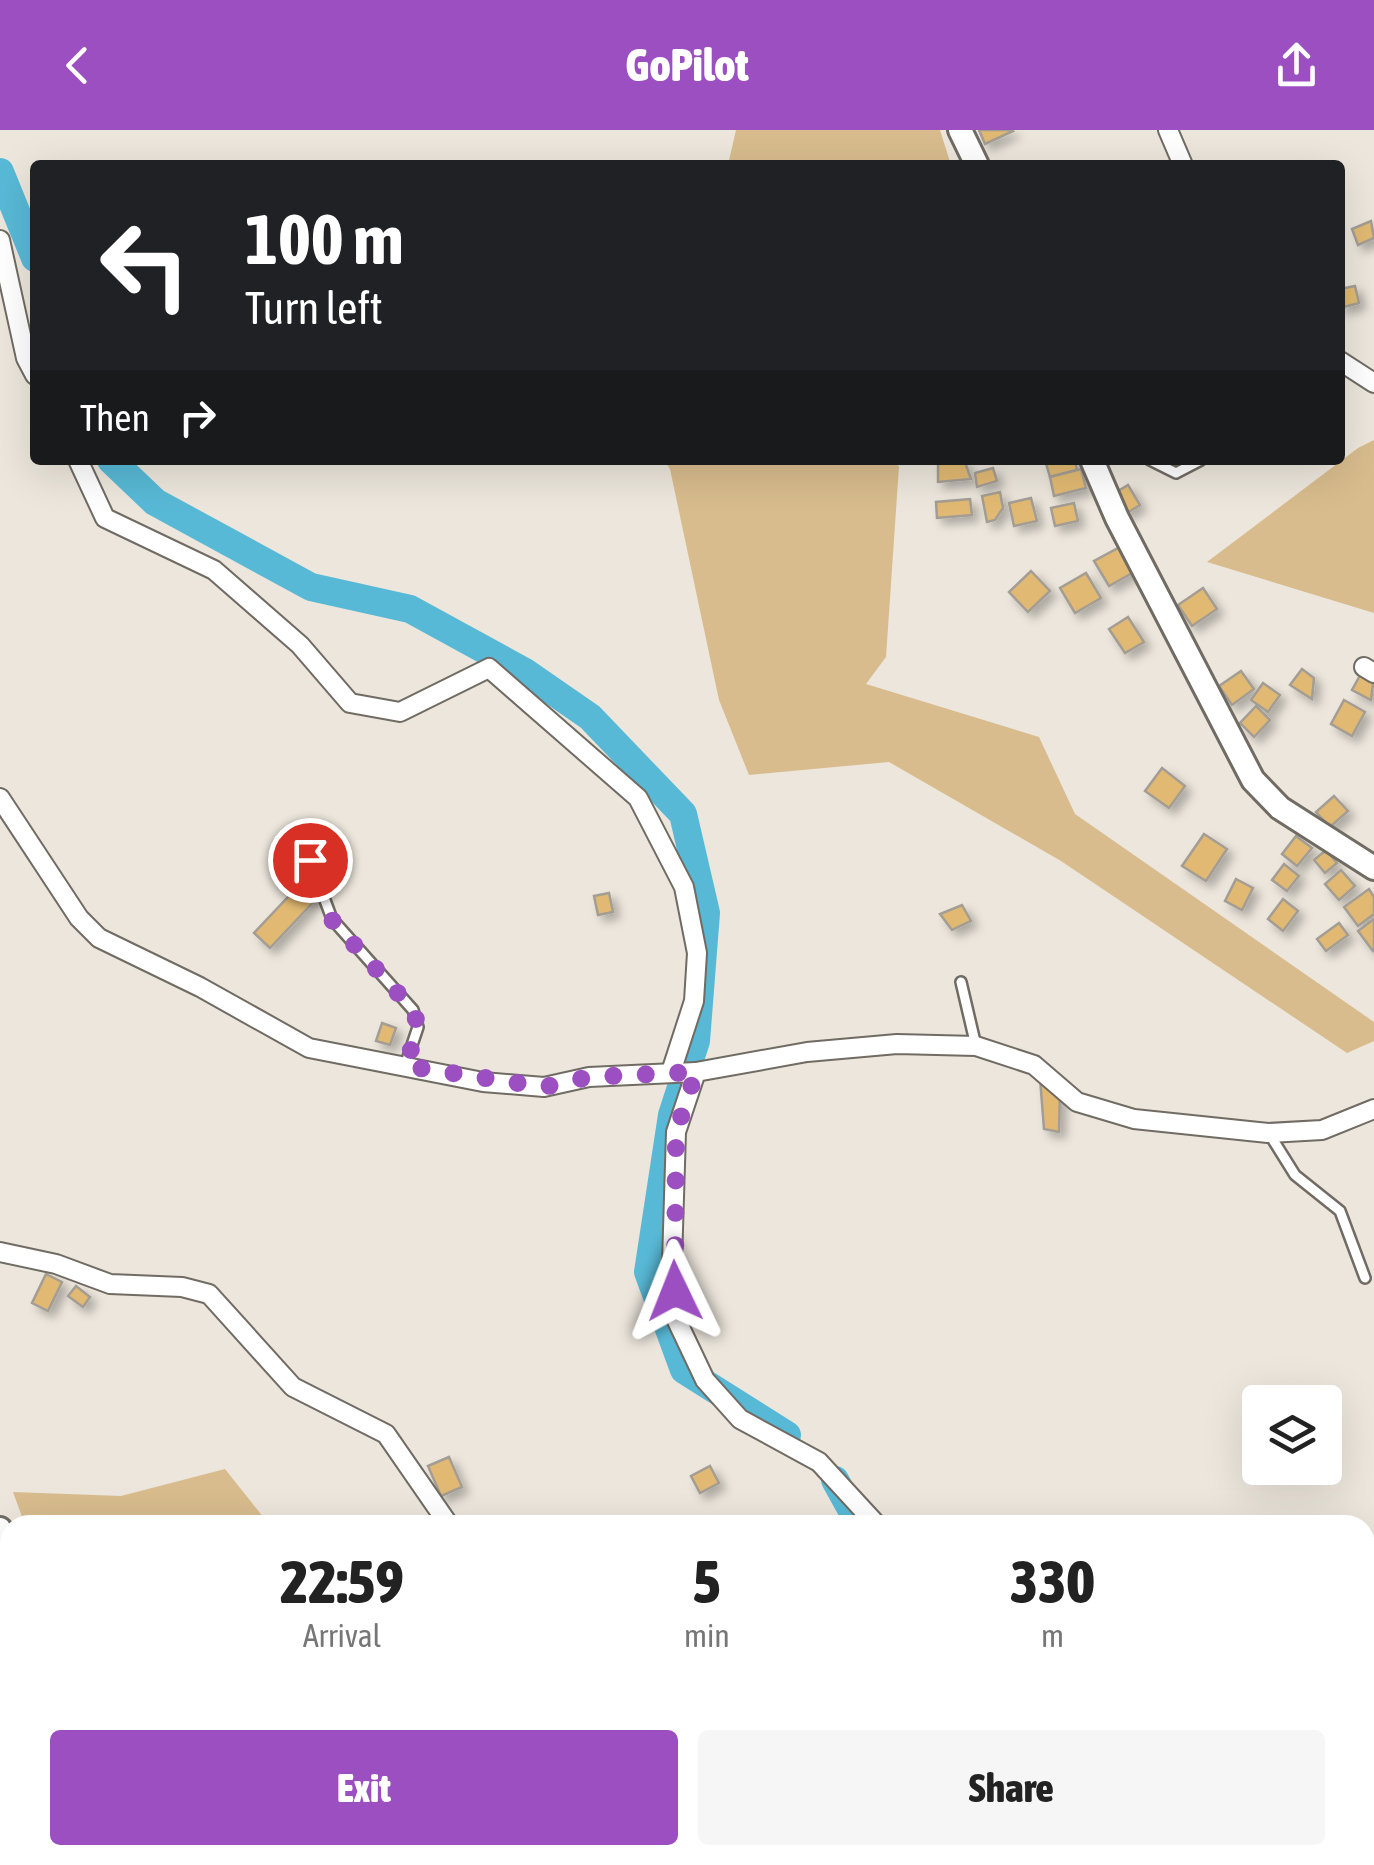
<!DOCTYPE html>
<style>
body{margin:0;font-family:"Asap Condensed",sans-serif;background:#f6f6f6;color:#222;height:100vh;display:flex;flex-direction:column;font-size:38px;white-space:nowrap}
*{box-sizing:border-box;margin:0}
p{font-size:32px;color:#767676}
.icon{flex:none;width:55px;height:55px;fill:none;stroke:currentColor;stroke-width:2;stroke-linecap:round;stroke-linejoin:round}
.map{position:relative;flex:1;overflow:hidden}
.drawer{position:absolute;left:0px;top:1385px;width:1375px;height:350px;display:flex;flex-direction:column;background:#fff;border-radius:30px 30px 0 0;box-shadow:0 10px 40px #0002}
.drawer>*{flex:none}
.guide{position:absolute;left:30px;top:30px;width:1315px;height:305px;border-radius:10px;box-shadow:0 10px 40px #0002;background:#202124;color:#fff;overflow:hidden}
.controls{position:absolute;left:1242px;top:1255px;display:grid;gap:20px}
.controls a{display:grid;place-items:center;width:100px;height:100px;border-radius:10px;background:#fff;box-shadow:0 10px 40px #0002;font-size:50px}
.pin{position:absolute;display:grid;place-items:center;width:85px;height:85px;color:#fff;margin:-42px;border:5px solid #fff;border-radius:50%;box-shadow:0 2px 10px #0007}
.me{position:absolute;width:110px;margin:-55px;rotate:358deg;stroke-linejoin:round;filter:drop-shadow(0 0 8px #0008)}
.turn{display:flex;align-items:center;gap:35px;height:210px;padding:0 50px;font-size:45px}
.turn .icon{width:130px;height:130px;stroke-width:2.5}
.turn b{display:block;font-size:70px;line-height:85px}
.then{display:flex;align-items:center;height:95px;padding:0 50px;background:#0003;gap:20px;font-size:38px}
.eta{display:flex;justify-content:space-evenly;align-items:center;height:170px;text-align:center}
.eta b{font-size:60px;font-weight:800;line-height:70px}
.button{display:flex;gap:20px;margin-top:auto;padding:20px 50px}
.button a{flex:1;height:115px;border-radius:10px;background:#9b4fc1;color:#fff;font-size:40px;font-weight:800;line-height:115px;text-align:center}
.button a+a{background:#f6f6f6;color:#222}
header{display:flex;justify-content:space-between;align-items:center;height:130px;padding:0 50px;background:#9b4fc1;color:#fff;font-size:45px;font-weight:800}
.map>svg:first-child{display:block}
</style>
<header><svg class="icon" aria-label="back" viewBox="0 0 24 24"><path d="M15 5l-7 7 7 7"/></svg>GoPilot<svg class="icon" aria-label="share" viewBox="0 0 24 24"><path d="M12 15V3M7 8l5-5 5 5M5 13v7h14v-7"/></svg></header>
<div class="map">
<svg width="1374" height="1735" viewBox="0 0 1374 1735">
<defs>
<filter id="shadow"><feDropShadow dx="6" dy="6" stdDeviation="5" flood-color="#0004"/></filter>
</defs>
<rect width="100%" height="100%" fill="#ece6dc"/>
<g fill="#d8bc8d">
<path d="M736 0H940L951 35H728Z"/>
<path d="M1374 310V483L1207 432 1358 318Z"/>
<path d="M664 330H885L899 336 886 527 866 554 1039 607 1075 684 1374 892V911L1347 923 1061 731 889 632 749 645 719 570 670 339Z"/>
<path d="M225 1339 264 1388V1395H25L13 1362 121 1366Z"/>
</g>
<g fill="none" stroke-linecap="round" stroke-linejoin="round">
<g stroke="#58b9d6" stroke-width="28">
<path d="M0 42 35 128"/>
<path d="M111 330 155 372 311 457 410 479 525 542 590 587 683 684 706 783 696 911 672 985 648 1142 684 1240 787 1305"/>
<path d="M835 1350 860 1395"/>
<path d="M881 1735 882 1725"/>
</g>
</g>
<g fill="#e1b972" stroke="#a39d94" stroke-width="2.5" filter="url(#shadow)">
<path d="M979 0H1012L1013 1 985 14Z"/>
<path d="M1371 91 1374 108 1358 115 1352 99Z"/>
<path d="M1355 156 1359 173 1340 178V159Z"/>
<path d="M1045 330H1075L1077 340 1050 347Z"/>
<path d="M938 332H965L971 349 938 352Z"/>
<path d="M993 338 997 351 977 357 975 343Z"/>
<path d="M1081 339 1086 358 1054 366 1050 347Z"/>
<path d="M1128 355 1140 375 1125 384 1113 364Z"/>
<path d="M1000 362 1003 378 995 390 987 392 982 366Z"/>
<path d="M1031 368 1037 391 1014 396 1009 373Z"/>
<path d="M970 369 972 385 937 388 936 372Z"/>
<path d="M1074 373 1078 391 1055 396 1051 378Z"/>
<path d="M1120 417 1134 442 1109 456 1094 431Z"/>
<path d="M1031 441 1050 461 1028 482 1009 462Z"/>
<path d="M1086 443 1101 468 1075 483 1060 458Z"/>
<path d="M1203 458 1217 479 1192 496 1178 475Z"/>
<path d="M1128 487 1144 512 1125 523 1109 499Z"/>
<path d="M1302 539 1314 548 1312 569 1290 555Z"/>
<path d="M1363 540 1374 546 1371 570 1352 560Z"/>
<path d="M1241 541 1254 559 1232 575 1219 556Z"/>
<path d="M1263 553 1280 565 1268 582 1251 570Z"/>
<path d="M1344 570 1365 582 1352 606 1331 594Z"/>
<path d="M1256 576 1270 590 1254 607 1240 593Z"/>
<path d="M1162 638 1185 656 1169 678 1145 661Z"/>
<path d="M1334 666 1348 681 1330 697 1316 682Z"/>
<path d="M1204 704 1227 719 1206 751 1182 736Z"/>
<path d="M1296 706 1312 718 1297 736 1282 724Z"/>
<path d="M1326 720 1337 733 1325 743 1314 730Z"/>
<path d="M1284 734 1299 746 1287 761 1272 750Z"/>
<path d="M1341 740 1355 756 1339 770 1325 754Z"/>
<path d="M305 749 321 764 270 818 254 803Z"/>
<path d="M1236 749 1253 758 1242 780 1225 771Z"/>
<path d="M1369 759 1374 767V784L1358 796 1344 777Z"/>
<path d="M609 763 613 782 598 785 594 766Z"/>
<path d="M1283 769 1298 781 1283 801 1268 789Z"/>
<path d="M962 775 971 791 952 800 940 784Z"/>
<path d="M1374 789V820L1373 821 1358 801Z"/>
<path d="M1339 793 1348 805 1326 821 1317 809Z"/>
<path d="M382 893 396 898 390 915 376 911Z"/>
<path d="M1040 948 1060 958 1059 1002 1044 999Z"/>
<path d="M46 1144 62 1152 48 1181 32 1173Z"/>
<path d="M76 1156 90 1167 83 1177 68 1166Z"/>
<path d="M449 1327 462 1357 441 1366 428 1336Z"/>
<path d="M710 1336 719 1353 700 1363 691 1346Z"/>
<path d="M10 1509V1526L0 1527V1510Z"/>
</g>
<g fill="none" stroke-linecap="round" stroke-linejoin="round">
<defs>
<g id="service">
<path d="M1150 330 1176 343 1201 330"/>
<path d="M310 730 332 789 413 880 418 897 405 936"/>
<path d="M961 852 976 916"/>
<path d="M1270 1005 1295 1045 1340 1081 1365 1148"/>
</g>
<g id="minor">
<path d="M1168 0 1183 35"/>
<path d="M0 110 26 228 35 245"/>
<path d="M1340 231 1374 253"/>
<path d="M78 330 105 388 214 440 300 515 350 573 400 582 489 538 638 668 684 757 697 823 694 871 671 942"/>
<path d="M1364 537 1374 543"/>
<path d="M0 668 79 788 99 808 200 857 309 918 483 952 544 957 589 947 696 942 807 922 897 914 976 916 1034 935 1077 972 1134 989 1268 1003 1322 1000 1374 979"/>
<path d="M696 942 676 1002 672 1132 677 1191 705 1250 740 1289 819 1332 877 1395"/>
<path d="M0 1122 56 1134 110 1154 182 1157 209 1164 293 1257 386 1304 449 1395"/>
<path d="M0 1614 10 1613"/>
<path d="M224 1725V1735"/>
<path d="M694 1735 695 1725"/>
<path d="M892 1735 893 1725"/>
</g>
<g id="tertiary">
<path d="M960 0 977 35"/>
<path d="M1092 330 1117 388 1253 650 1280 678 1374 738"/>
<path d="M0 1399 10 1426"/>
<path d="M32 1725 34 1735"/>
</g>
</defs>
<use href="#service" stroke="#706b63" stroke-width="14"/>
<use href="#minor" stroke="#706b63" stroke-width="22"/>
<use href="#tertiary" stroke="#706b63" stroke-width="28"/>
<use href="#service" stroke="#fff" stroke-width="9"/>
<use href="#minor" stroke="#fff" stroke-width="18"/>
<use href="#tertiary" stroke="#fff" stroke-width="22"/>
</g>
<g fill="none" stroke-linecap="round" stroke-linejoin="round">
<path stroke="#9b4fc1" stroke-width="18" stroke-dasharray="0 32.4" d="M310 730 332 790 413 880 418 896 406 936 544 957 589 947 696 942 676 1002 675 1161"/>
</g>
</svg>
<div class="controls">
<a><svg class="icon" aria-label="layers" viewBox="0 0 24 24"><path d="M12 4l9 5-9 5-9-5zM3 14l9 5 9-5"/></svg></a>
</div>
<div class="pin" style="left:310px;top:730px;background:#d93025"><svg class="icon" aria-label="arrive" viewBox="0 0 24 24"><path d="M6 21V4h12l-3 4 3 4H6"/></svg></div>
<svg class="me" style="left:675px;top:1161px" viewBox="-20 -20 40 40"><path d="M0-17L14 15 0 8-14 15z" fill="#9b4fc1" stroke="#fff" stroke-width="4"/></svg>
<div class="guide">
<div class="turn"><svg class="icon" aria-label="left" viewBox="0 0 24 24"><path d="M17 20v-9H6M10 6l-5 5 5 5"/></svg><div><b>100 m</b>Turn left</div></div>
<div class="then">Then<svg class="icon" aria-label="right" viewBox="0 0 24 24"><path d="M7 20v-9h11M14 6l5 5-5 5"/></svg></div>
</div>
<section class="drawer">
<div class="eta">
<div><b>22:59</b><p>Arrival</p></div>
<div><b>5</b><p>min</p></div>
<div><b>330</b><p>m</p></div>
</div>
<div class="button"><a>Exit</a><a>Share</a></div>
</section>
</div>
